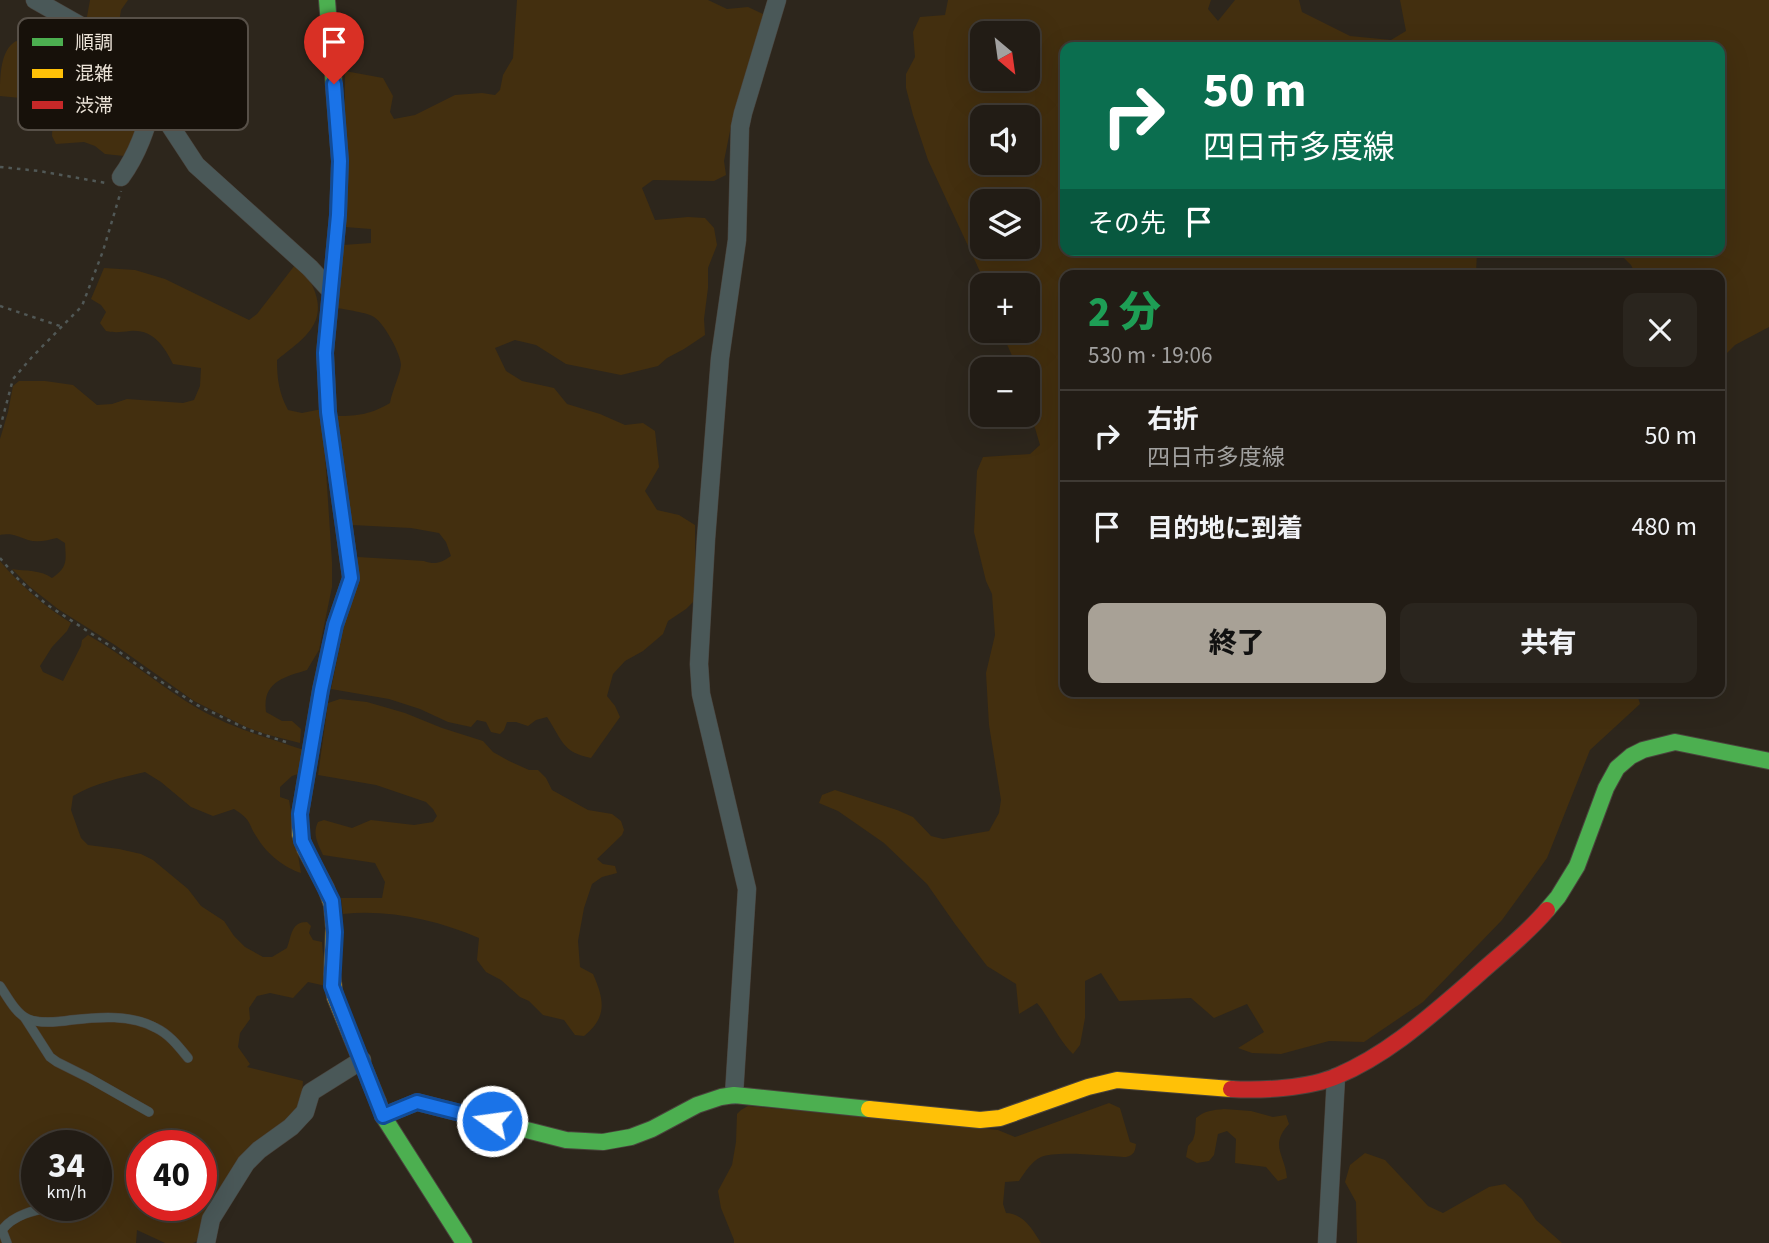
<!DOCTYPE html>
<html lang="ja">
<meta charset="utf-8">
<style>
body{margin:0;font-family:"Source Sans 3","Noto Sans JP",sans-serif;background:#2a251e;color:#f1f3f6;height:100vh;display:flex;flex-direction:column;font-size:26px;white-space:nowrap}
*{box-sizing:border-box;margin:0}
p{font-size:23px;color:#a2a1a0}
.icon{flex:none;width:38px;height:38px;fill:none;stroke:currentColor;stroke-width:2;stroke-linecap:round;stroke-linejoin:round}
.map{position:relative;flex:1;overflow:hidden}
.sheet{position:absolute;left:1060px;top:270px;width:665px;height:427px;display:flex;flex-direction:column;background:#221c15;border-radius:14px;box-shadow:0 7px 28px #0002,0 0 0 2px #3f3a34}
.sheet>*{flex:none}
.top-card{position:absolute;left:1060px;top:42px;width:665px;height:214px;border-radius:14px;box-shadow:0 7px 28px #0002,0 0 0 2px #3f3a34;background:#0b6e4f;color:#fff;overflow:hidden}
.needle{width:46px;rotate:151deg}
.controls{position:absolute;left:970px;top:21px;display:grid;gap:14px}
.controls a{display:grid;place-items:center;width:70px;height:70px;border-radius:14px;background:#221c15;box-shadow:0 7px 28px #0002,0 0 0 2px #3f3a34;font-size:35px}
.speed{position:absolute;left:21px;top:1130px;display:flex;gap:14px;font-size:35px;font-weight:700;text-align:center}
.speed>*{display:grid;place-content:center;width:91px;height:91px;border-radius:50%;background:#221c15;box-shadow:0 7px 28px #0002,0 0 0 2px #3f3a34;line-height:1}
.speed small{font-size:18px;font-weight:400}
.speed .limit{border:10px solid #d22;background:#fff;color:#111}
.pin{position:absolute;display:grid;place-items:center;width:60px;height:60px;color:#fff;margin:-72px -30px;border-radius:50% 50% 50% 0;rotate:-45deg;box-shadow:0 0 7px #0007}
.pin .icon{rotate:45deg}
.me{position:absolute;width:77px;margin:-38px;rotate:284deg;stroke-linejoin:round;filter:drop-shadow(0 0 5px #0008)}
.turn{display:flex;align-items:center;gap:24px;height:147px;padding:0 28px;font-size:32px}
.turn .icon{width:91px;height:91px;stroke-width:2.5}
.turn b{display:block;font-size:49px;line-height:60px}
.then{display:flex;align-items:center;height:66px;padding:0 28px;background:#0003;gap:14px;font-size:26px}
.round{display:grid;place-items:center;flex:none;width:74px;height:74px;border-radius:14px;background:#2a251e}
.summary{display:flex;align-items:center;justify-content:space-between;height:119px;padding:0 28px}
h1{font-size:42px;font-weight:800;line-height:52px;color:#1e9e55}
.button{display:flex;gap:14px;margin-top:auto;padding:14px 28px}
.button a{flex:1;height:80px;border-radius:14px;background:#a8a196;color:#111;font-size:28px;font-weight:800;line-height:80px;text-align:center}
.button a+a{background:#2a251e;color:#f1f3f6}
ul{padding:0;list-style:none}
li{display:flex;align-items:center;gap:21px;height:91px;padding:0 28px;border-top:2px solid #3f3a34}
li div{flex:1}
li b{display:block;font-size:26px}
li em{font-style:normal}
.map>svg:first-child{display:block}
</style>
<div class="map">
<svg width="1769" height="1243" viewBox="0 0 1769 1243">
<rect width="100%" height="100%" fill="#2d261c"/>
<g fill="#432f0f" fill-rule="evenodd">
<path d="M90 0H128L121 10 117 35 107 39 86 22Z"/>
<path d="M517 0H708L727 9 748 7 763 14 764 19 732 121 724 161 726 175 714 181 653 180 642 188 655 220 688 217 705 218 714 228 717 245 708 268V288L704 319 705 335 684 349 667 358 658 366 621 375 566 364 536 345 515 340 495 348 506 371 522 381 554 388 567 404 600 414 625 425 643 423 655 431 659 467 645 491 657 510 679 515 695 525V600L686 609 668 621 663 634 643 651 625 661 613 674 607 696 615 706 620 717 591 758C562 752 563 741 547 717L536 720 528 726 516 722H507L504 730 500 734 491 732 486 722 477 720 471 727 448 722 420 709 389 699 331 689 358 557 424 561C435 565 441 563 451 556L446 542 439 533 411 528 352 525 337 416C359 416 371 414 390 403 392 391 400 375 401 365 401 354 384 323 374 317 369 313 344 309 336 308L343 245 371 243V229L345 227V71L383 78 393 96 390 112 394 119 415 115 455 95 482 93 495 95 500 90 503 75 513 58Z"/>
<path d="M948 0H1211L1208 9 1218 21 1235 0H1299L1302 12 1350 36 1391 40 1406 31 1400 0H1769V327L1735 345 1723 357 1720 355V275H1636L1631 265 1616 250H1720V47H1066V250H1477L1476 275H1066V691H1636L1640 704 1590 750 1547 858 1502 920 1423 1002 1364 1042 1329 1041 1281 1054 1252 1053 1238 1048 1264 1032 1247 1004 1214 1018 1191 998 1119 1001 1101 973 1085 981V1018L1080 1045 1073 1054C1058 1039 1050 1019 1037 1003L1019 1014 1016 984 987 966 955 924 927 884 884 843 838 811 819 803 822 795 835 790 897 810 913 817 931 836 943 839 989 831 999 813 1001 800 989 725 986 673 995 635 992 594 986 581 974 532 977 471 983 457 1030 454 1040 445 1027 401V369H1018L1001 331H1027V285H985L983 278 928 160 913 115 906 88V74L915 57 913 32 920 17 945 15ZM982 33H1027V79H982ZM982 117H1027V163H982ZM1027 201V247H982V201Z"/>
<path d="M16 41 72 66 94 82 110 75H120C141 101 145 127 124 156L105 154 95 146 84 142 56 144 52 136 53 113 49 105 41 100 0 96C0 77 0 50 16 41Z"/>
<path d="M295 265C305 272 311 280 315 292 327 326 300 341 277 360 277 379 279 393 288 410L302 413 322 409 332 562V587L319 650 307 670C284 677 262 682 266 712L282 721H292L301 729 300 743 265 734 246 727 194 701 115 645 58 609 30 587 12 569C25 571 42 570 52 578 68 567 66 561 65 543L57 538C48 540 38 543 28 540 16 536 13 533 0 535V439L8 412 13 386 19 381H45L73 385 97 405 112 404 127 399 183 403 194 400 200 386 201 368 173 364C164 346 153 329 130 331 121 332 115 333 106 331L100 323 106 312 101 305 91 299 104 268 135 270 165 279 249 320 257 314Z"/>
<path d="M0 561C21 586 44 606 71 623L67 631 52 647 40 666 43 672 63 681 81 646 82 640 88 635C126 657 160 686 197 708 231 728 268 738 304 750L301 773 292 776 280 787V797L289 800 301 873C285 868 267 854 258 839 247 823 253 821 234 809L213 816 191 807 161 782 145 772C120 778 95 783 73 796L71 810 81 838 88 845 119 849 141 854 153 860 188 889 201 906 224 921 234 936 245 947 263 957H272L287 948C292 935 291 922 307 922L311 926 309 933 313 940 322 942 326 986 308 982 293 998 270 993 257 996 249 1008 250 1019 240 1033 238 1047 250 1064 247 1067 303 1081 301 1109 255 1150 200 1240 193 1243H165L137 1230 136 1243H0ZM37 1146H96V1206H37ZM142 1146H201V1206H142Z"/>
<path d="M340 699 367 702 405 713 442 728 483 741 493 752 509 761 529 770H538L546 778 552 790 588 810 612 814 621 821 624 830 622 835 597 859 603 864 615 866 617 873 602 877 592 884 584 908 578 941 580 967 593 974C604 999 608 1017 584 1036L575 1035 564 1020 543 1015 529 1001 520 997 501 980 486 972 477 960 479 938C437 920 388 909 343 914L341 898H382L385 882 375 863 323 855C318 844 312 834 318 822L324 820 352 828 371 820 414 825 433 822 437 816 433 809 426 802 376 785 318 775 328 703Z"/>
<path d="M1109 1103 1120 1108 1130 1142 1136 1144C1135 1152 1134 1155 1126 1157 1107 1156 1056 1150 1041 1157 1031 1162 1025 1172 1019 1181L1005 1182 1003 1204 1006 1213C1024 1214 1032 1229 1041 1243H734V1240L721 1208 718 1191 732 1165 736 1142 737 1114 741 1110 748 1106 998 1130 1015 1137Z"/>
<path d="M1224 1109 1251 1111 1273 1117 1286 1115 1289 1124C1269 1146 1285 1154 1287 1178L1278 1181 1266 1167 1235 1163 1236 1139 1227 1131 1218 1134 1214 1155 1209 1161 1197 1163 1186 1157 1188 1146 1193 1140 1195 1133 1196 1118C1204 1111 1213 1110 1224 1109Z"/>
<path d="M1365 1153 1385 1160 1428 1206 1443 1213 1489 1187 1505 1184 1522 1199 1536 1220 1562 1243H1357L1356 1202 1345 1182 1350 1165Z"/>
</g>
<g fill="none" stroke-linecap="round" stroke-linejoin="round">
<defs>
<g id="lane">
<path d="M0 986C7 996 16 1014 28 1019 40 1024 58 1022 71 1020 98 1017 131 1014 156 1028 169 1034 179 1047 188 1058"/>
<path d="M25 1018 50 1057 57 1062 89 1078 149 1112"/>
<path d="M96 1196 102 1194"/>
<path d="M7 1243 2 1230C14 1214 36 1210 55 1206"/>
</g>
<g id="street">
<path d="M35 0 81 26 107 46 154 101 196 165 310 268 330 290"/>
<path d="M121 177C138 154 146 128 154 101"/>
<path d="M734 1095 747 889 701 694 699 664 706 539 720 358 737 240 740 127 743 113 777 0"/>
<path d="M206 1243 211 1219 246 1163 259 1150 291 1127 305 1112 311 1092 362 1060"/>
<path d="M1327 1243 1336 1077"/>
</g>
<g id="fast">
<path d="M327 0 340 161 338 215 325 353 328 412 348 556"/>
<path d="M1547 910 1558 897 1577 866 1606 788 1617 768 1631 756 1643 750 1675 742 1769 761"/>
<path d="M378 1102 383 1116 464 1243"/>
<path d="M383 1116 417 1102 566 1140 603 1142 631 1137 652 1129 697 1105 721 1097 734 1095 869 1109"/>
</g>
<g id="slow">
<path d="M348 556 351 578 335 625 321 689 300 814V834L305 849 326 888 332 905 334 928 332 974 335 997 378 1102"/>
<path d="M869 1109 980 1120 1000 1118 1088 1087 1117 1080 1231 1089"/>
</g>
<path id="jam" d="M1231 1089C1261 1091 1310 1088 1337 1076 1389 1054 1430 1016 1472 980 1497 957 1525 936 1547 910"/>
</defs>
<use href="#lane" stroke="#4a433c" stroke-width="10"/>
<use href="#street" stroke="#4a433c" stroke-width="19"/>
<use href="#fast" stroke="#4a433c" stroke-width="18"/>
<use href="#slow" stroke="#4a433c" stroke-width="18"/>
<use href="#jam" stroke="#4a433c" stroke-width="18"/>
<g stroke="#515856" stroke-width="2.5" stroke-dasharray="3.5 5" stroke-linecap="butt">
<path d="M0 167 39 171 106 183"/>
<path d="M0 306 63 327"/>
<path d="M0 428 13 379 32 357 82 306 103 251 121 191"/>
<path d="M0 558 18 579 46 604 118 651 160 681 197 705 249 730 289 743"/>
</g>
<use href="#lane" stroke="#4a5858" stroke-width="9"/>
<use href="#street" stroke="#4a5858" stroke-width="18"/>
<use href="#fast" stroke="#4caf50" stroke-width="16"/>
<use href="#slow" stroke="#ffc107" stroke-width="16"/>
<use href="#jam" stroke="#c62828" stroke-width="16"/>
</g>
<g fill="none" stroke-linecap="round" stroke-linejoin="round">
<defs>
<path id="route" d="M334 84 340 161 338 215 325 353 328 412 351 578 335 625 321 690 300 814 302 841 332 901 335 932 332 986 383 1116 417 1102 492 1121"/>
</defs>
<use href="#route" stroke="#114b97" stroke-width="18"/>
<use href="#route" stroke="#1a73e8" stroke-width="12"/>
</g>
<rect x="18" y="18" width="230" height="112" rx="10" fill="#17110a" stroke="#575048" stroke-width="2"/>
<rect x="32" y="38" width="31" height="8" fill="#4caf50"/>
<rect x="32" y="69" width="31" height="9" fill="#ffc107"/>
<rect x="32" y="101" width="31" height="8" fill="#c62828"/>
<g font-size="19" fill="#ebe3d8">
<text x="75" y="49">順調</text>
<text x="75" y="80">混雑</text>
<text x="75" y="112">渋滞</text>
</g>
</svg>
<div class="controls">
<a><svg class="needle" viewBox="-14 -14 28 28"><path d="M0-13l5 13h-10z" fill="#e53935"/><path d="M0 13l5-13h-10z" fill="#a2a1a0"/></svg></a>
<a><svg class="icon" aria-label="sound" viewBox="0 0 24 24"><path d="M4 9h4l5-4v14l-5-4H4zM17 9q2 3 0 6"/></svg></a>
<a><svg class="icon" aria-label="layers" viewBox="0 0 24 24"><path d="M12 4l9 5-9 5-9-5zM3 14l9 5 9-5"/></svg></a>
<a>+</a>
<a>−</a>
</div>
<div class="speed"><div>34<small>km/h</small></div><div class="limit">40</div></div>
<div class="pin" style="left:334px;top:84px;background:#d93025"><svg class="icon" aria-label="arrive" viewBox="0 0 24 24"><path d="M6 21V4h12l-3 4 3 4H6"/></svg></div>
<svg class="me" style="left:492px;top:1121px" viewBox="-20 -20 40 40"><circle r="17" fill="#1a73e8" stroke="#fff" stroke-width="3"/><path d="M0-11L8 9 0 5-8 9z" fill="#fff"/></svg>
<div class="top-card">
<div class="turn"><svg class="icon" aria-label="right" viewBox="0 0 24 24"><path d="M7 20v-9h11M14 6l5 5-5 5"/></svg><div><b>50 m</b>四日市多度線</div></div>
<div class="then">その先<svg class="icon" aria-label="arrive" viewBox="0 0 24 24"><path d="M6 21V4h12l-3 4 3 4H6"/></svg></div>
</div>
<section class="sheet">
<div class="summary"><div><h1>2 分</h1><p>530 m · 19:06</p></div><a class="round"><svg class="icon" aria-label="close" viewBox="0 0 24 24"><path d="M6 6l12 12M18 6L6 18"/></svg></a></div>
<ul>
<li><svg class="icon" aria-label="right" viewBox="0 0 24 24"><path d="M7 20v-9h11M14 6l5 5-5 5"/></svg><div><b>右折</b><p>四日市多度線</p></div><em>50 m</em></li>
<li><svg class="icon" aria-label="arrive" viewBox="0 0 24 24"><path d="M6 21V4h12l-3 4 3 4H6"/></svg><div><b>目的地に到着</b></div><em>480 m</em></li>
</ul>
<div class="button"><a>終了</a><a>共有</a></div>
</section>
</div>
